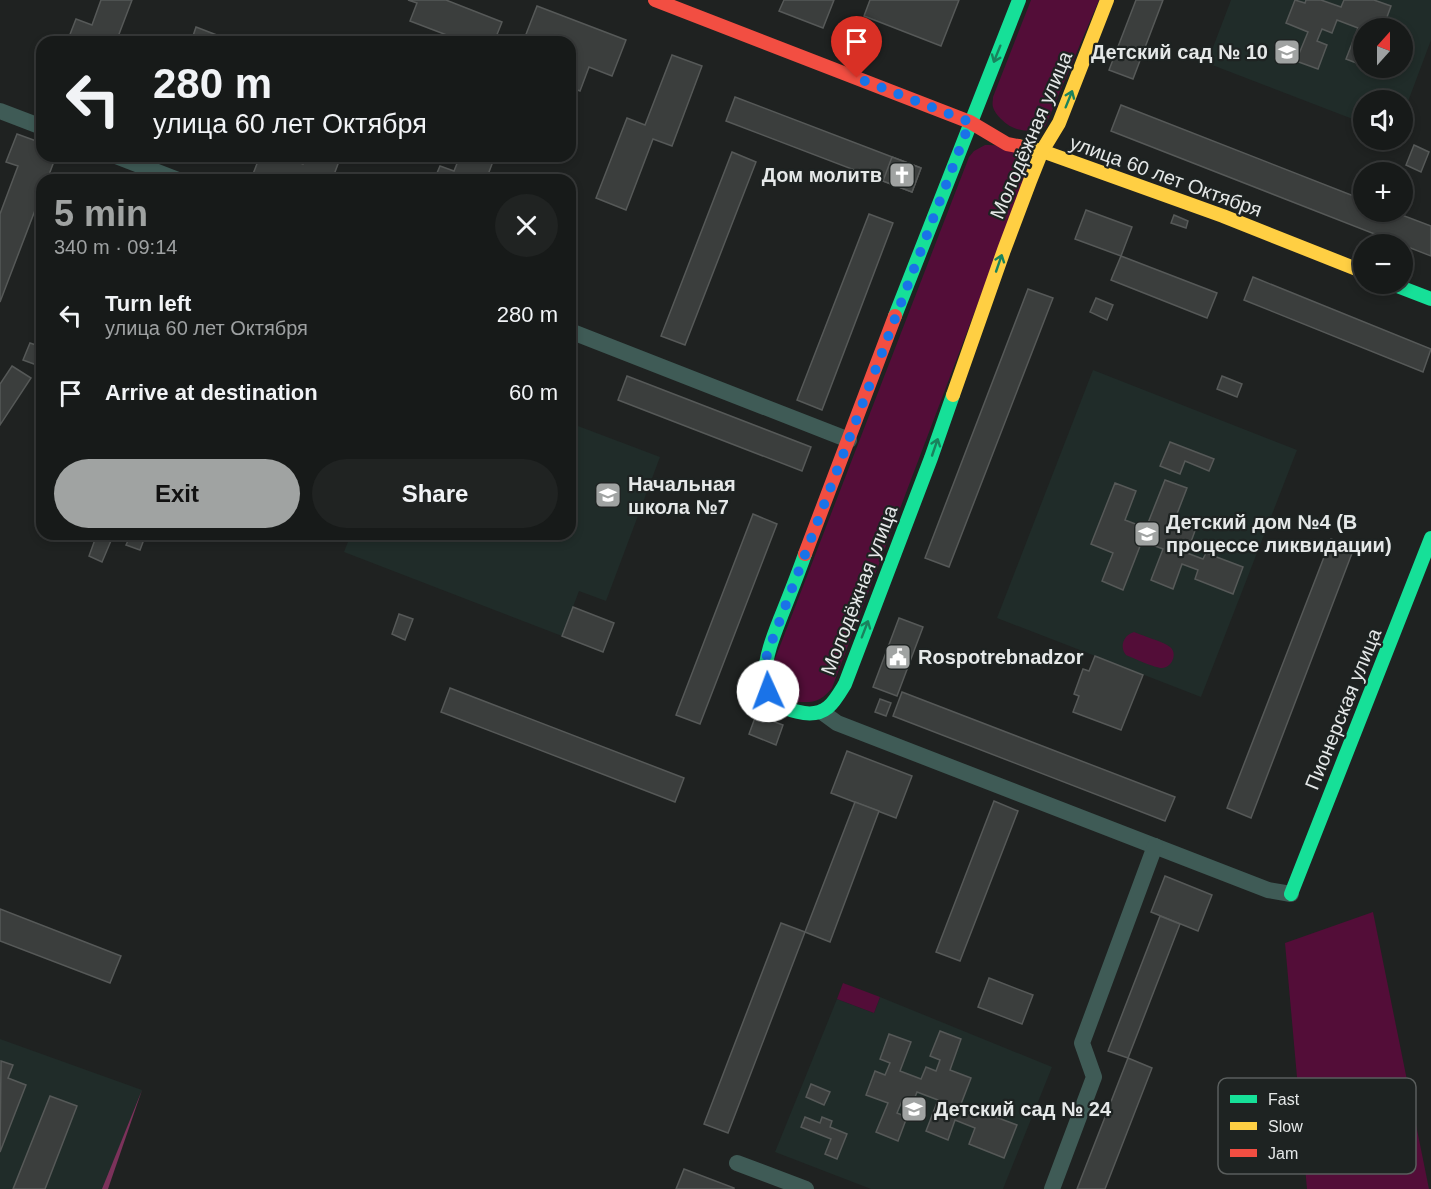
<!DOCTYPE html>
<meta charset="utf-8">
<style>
body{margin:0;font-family:Arial,sans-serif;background:#202322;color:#f1f3f6;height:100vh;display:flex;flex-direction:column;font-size:22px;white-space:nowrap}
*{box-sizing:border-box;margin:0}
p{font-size:20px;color:#9ea1a2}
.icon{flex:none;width:33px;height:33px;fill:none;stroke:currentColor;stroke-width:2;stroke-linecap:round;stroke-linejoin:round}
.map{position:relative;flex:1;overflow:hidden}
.drawer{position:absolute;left:36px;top:174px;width:540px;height:366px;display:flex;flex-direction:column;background:#171a19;border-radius:18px;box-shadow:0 3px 9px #0003,0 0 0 2px #363838}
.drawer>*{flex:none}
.banner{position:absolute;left:36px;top:36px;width:540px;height:126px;border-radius:18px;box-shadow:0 3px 9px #0003,0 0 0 2px #363838;background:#171a19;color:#f1f3f6;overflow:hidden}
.needle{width:39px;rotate:21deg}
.fabs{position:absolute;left:1353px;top:18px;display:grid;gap:12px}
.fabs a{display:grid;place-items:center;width:60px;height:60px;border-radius:50%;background:#171a19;box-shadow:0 3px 9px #0003,0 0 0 2px #363838;font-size:30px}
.pin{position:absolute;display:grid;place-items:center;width:51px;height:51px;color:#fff;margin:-62px -26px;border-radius:50% 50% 50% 0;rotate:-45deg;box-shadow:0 0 6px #0007}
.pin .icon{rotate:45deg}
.me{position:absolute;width:66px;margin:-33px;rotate:358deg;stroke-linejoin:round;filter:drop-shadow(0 0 4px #0008)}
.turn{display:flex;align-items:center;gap:21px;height:126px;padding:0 18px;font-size:27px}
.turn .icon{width:78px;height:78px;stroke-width:2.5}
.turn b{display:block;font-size:42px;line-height:51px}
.round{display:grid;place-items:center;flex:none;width:63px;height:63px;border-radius:32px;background:#202322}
.overview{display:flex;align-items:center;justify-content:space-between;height:102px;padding:0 18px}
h1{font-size:36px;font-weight:700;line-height:45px;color:#a0a3a2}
.action{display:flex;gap:12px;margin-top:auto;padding:12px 18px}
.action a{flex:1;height:69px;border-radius:36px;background:#a0a3a2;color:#111;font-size:24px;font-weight:700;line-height:69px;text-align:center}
.action a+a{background:#202322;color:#f1f3f6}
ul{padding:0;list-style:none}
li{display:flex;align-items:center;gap:18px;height:78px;padding:0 18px}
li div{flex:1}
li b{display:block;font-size:22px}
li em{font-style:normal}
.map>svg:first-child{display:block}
</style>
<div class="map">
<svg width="1431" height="1189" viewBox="0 0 1431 1189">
<rect width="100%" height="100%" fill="#1f2221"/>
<g fill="#202c29" fill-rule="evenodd">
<path d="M1231 0H1431V40L1403 115 1402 100H1364L1363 123 1207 63ZM1364 28H1402V68H1364Z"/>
<path d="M1093 370 1297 450 1201 697 997 618Z"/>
<path d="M570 423 660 457 606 601 579 591 562 636 344 552 351 534H570Z"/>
<path d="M880 997 1052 1067 1003 1189H871L775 1152 837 999 874 1013Z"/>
<path d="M0 1039 142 1090 103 1189H0Z"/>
</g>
<g fill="#530d38">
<path d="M1031 0H1099L1045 127C1028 133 1014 132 1001 119 998 116 994 111 993 107 992 104 993 101 993 97Z"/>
<path d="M985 145C1006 144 1021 151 1028 171L832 688C819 704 812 702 793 702L776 687 773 664 969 157 974 151Z"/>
<path d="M1134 632C1143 636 1164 642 1170 647 1178 653 1172 668 1162 668 1155 668 1133 658 1126 655 1119 646 1124 635 1134 632Z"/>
<path d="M1373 912 1429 1189H1307L1285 943Z"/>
<path d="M843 983 880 997 874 1013 837 999Z"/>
</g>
<path fill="#7c325b" d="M142 1090 108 1189H102Z"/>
<g fill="#3b3e3d" stroke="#565958" stroke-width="1.5">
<path d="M101 0H132L116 42H109L100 39 99 42H67L76 19 92 25Z"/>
<path d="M408 0H446L502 22 494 42H465L410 21 417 3Z"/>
<path d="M784 0H834L823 28 779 11Z"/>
<path d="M870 0H959L941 46 864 16Z"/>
<path d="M1136 0H1163L1133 79 1109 70Z"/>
<path d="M1295 0 1305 3 1306 0H1321L1341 7 1344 0H1374L1391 6 1383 28H1364V66L1346 59 1358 28 1337 20 1332 33 1322 29 1317 41 1327 45 1318 69 1296 61 1308 32 1286 23Z"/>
<path d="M537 6 626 40 612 76 589 67 580 91 570 87V42H523Z"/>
<path d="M196 27 235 42H191Z"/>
<path d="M672 55 702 66 672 146 653 139 626 210 596 198 627 118 645 125Z"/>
<path d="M735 97 921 168 912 192 726 121Z"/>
<path d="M1121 105 1364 200V212H1394L1431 226V256L1111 131Z"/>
<path d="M17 134 42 143V156H56L47 180H42V192L0 302V214L18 166 6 162Z"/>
<path d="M1414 145 1429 152 1421 172 1406 165Z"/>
<path d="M732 152 756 162 685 345 661 336Z"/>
<path d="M260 156H281L303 164 306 156H341L332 180H254L251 179Z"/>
<path d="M460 156H495L486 180H434L440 166 454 171Z"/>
<path d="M892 157 921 168 912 192 883 181Z"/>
<path d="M1086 210 1132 227 1121 256 1075 239Z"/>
<path d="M869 214 893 223 822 410 797 400Z"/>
<path d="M1174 215 1188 221 1186 228 1171 223Z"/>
<path d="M1121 256 1217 293 1207 318 1111 280Z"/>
<path d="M1253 277 1431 349 1423 372 1244 300Z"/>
<path d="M1028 289 1053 298 949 567 925 558Z"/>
<path d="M1096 298 1113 305 1107 320 1090 312Z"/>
<path d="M570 340 575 342 570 355Z"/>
<path d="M30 343 42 347V367L23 360Z"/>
<path d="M12 366 31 378 0 425V384Z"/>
<path d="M627 376 811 447 802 471 618 400Z"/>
<path d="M1222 376 1242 384 1237 397 1217 389Z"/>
<path d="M1170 442 1214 459 1209 471 1185 461 1180 474 1160 466Z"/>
<path d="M1165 480 1187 488 1175 519 1196 528 1187 553 1203 559 1206 553 1243 567 1233 594 1195 579 1198 570 1182 564 1173 589 1151 580 1163 549 1142 541 1123 590 1102 581 1113 553 1091 544 1115 483 1136 491 1125 520 1146 528Z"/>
<path d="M753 514 777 524 700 724 676 715Z"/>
<path d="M97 534H108L113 536 102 562 89 556Z"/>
<path d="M131 534H146L140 550 126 545Z"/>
<path d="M421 534H442L440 541Z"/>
<path d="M474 534H491L489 540Z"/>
<path d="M1331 539 1354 548 1251 818 1227 808Z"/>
<path d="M573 607 614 623 603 652 562 636Z"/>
<path d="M399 614 413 619 405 640 392 634Z"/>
<path d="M899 618 923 627 897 696 873 687Z"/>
<path d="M1095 656 1143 675 1121 730 1073 712 1079 696 1074 694 1083 669 1089 671Z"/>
<path d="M450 688 684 778 675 802 441 712Z"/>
<path d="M902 692 1175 797 1165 821 893 716Z"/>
<path d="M880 699 891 703 886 716 875 712Z"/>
<path d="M756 715 783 725 776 745 749 734Z"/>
<path d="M847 751 912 776 896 818 831 793Z"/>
<path d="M994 801 1018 811 960 961 936 952Z"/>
<path d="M855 802 879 811 830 942 805 932Z"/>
<path d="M1165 876 1212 895 1198 931 1151 912Z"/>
<path d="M0 909 121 956 110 983 0 941Z"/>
<path d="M1160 916 1180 924 1128 1058 1108 1051Z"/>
<path d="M781 923 805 932 728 1133 704 1124Z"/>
<path d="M989 978 1033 995 1022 1024 978 1007Z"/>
<path d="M940 1031 961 1039 950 1070 971 1078 961 1104 1017 1125 1004 1158 969 1144 975 1128 955 1120 948 1140 926 1131 938 1100 917 1092 912 1105 902 1101 897 1113 907 1117 898 1141 876 1132 888 1103 866 1095 875 1071 885 1075 890 1063 880 1059 889 1034 911 1042 900 1071 921 1079 926 1067 936 1071 940 1060 930 1056Z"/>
<path d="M1128 1058 1152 1068 1105 1189H1077Z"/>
<path d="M1 1061 13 1065 8 1078 26 1085 0 1152Z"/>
<path d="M811 1084 830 1092 824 1105 806 1097Z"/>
<path d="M50 1096 77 1106 45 1189H13Z"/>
<path d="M805 1117 820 1123 822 1117 832 1121 830 1127 847 1134 837 1159 825 1154 831 1139 801 1127Z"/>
<path d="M684 1169 734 1188V1189H676Z"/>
</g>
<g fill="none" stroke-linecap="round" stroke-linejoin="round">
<g stroke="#3f5b56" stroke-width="16">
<path d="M0 111 42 127"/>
<path d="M116 156 178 180"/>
<path d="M570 331 849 440"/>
<path d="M822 712 837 723 1268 890 1291 894"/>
<path d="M737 1163 806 1189"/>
<path d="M1052 1189 1094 1077 1082 1043 1155 846"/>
</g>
<g stroke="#16e098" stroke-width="14">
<path d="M1392 284 1431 299"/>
<path d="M895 316 1019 0"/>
<path d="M805 554C798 574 790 594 782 614 768 650 744 704 804 713 827 716 834 702 845 684L931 458 953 395"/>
<path d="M1291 894 1431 538"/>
</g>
<g stroke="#ffcf43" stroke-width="14">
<path d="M1018 146 1042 151 1223 216 1364 272"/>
<path d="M953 395 1004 250 1030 181 1042 151 1059 123 1107 0"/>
</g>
<g stroke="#f24e42" stroke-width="14">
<path d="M655 0 970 122 1007 144 1018 146"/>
<path d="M805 554 895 316"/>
</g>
</g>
<defs><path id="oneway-shaft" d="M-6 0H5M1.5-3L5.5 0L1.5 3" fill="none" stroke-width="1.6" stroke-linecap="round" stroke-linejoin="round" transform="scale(1.5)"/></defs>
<g stroke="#1a825d">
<use href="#oneway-shaft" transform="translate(997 54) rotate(112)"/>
<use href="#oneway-shaft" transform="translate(1069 99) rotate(-68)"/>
<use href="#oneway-shaft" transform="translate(999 263) rotate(-71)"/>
<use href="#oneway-shaft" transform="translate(935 447) rotate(-71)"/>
<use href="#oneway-shaft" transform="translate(865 629) rotate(-69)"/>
</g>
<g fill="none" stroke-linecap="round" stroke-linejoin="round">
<path stroke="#1a73e8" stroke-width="10" stroke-dasharray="0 18" d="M768 691 764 675 767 654 970 122 857 78"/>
</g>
<defs>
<symbol id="school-square" viewBox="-11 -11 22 22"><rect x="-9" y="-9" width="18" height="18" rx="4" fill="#a0a3a2" stroke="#1e2322"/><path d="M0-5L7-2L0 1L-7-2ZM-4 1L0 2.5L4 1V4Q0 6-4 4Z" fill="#fff"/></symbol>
<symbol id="church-square" viewBox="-11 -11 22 22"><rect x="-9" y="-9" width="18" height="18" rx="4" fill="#a0a3a2" stroke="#1e2322"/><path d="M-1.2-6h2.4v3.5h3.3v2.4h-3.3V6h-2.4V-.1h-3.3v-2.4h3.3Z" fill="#fff"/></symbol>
<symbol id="civic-square" viewBox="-11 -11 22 22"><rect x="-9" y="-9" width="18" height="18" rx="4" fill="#a0a3a2" stroke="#1e2322"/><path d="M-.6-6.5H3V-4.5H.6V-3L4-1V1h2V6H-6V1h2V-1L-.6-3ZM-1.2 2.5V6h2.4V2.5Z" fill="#fff"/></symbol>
</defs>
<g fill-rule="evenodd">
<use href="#school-square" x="1272" y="37" width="30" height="30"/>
<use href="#church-square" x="887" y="160" width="30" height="30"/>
<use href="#school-square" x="593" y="480" width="30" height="30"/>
<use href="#school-square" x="1132" y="519" width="30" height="30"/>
<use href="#civic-square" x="883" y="642" width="30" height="30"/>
<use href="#school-square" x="899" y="1094" width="30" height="30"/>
</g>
<g text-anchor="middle" stroke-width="4.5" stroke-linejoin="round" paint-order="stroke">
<g font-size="20" font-weight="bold" fill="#e5e8e8" stroke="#1e2322" text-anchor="start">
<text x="1268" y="59" text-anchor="end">Детский сад № 10</text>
<text x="882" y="182" text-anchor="end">Дом молитв</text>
<text x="628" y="491">Начальная<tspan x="628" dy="23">школа №7</tspan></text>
<text x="1166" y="529">Детский дом №4 (В<tspan x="1166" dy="23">процессе ликвидации)</tspan></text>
<text x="918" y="664">Rospotrebnadzor</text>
<text x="934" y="1116">Детский сад № 24</text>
</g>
<g font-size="20" fill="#e5e8e8" stroke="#1e2322">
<text transform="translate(1031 135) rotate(-67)" y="7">Молодёжная улица</text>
<text transform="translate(1166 176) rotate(20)" y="7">улица 60 лет Октября</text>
<text transform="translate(859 590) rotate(-69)" y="7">Молодёжная улица</text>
<text transform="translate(1343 709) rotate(-68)" y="7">Пионерская улица</text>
</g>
</g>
<rect x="1218" y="1078" width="198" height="96" rx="9" fill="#1e2322" stroke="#5a5e5d" stroke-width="1.5"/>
<rect x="1230" y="1095" width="27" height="8" fill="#16e098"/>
<rect x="1230" y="1122" width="27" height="8" fill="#ffcf43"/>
<rect x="1230" y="1149" width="27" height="8" fill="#f24e42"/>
<g font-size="16" fill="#e5e8e8">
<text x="1268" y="1105">Fast</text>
<text x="1268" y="1132">Slow</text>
<text x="1268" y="1159">Jam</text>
</g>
</svg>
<div class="fabs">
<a><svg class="needle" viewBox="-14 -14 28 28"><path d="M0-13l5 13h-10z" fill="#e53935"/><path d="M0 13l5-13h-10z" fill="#9ea1a2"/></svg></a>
<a><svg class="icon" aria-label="sound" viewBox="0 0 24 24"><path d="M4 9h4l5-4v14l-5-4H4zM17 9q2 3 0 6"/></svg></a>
<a>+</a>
<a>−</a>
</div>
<div class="pin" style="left:857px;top:78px;background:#d93025"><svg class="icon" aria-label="arrive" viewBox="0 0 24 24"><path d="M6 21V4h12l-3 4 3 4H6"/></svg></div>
<svg class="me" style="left:768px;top:691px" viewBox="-20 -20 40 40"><circle r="19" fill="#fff"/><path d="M0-13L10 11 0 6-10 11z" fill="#1a73e8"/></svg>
<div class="banner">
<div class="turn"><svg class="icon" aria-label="left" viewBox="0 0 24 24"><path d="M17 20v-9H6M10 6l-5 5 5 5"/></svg><div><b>280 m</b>улица 60 лет Октября</div></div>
</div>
<section class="drawer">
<div class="overview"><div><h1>5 min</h1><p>340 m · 09:14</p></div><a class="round"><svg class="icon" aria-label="close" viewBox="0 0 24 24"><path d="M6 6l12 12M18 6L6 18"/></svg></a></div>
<ul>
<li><svg class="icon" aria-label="left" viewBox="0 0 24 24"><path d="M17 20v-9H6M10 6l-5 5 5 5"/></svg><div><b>Turn left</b><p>улица 60 лет Октября</p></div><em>280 m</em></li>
<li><svg class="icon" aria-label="arrive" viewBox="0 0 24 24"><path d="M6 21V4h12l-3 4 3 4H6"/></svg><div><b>Arrive at destination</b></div><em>60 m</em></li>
</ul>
<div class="action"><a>Exit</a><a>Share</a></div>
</section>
</div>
